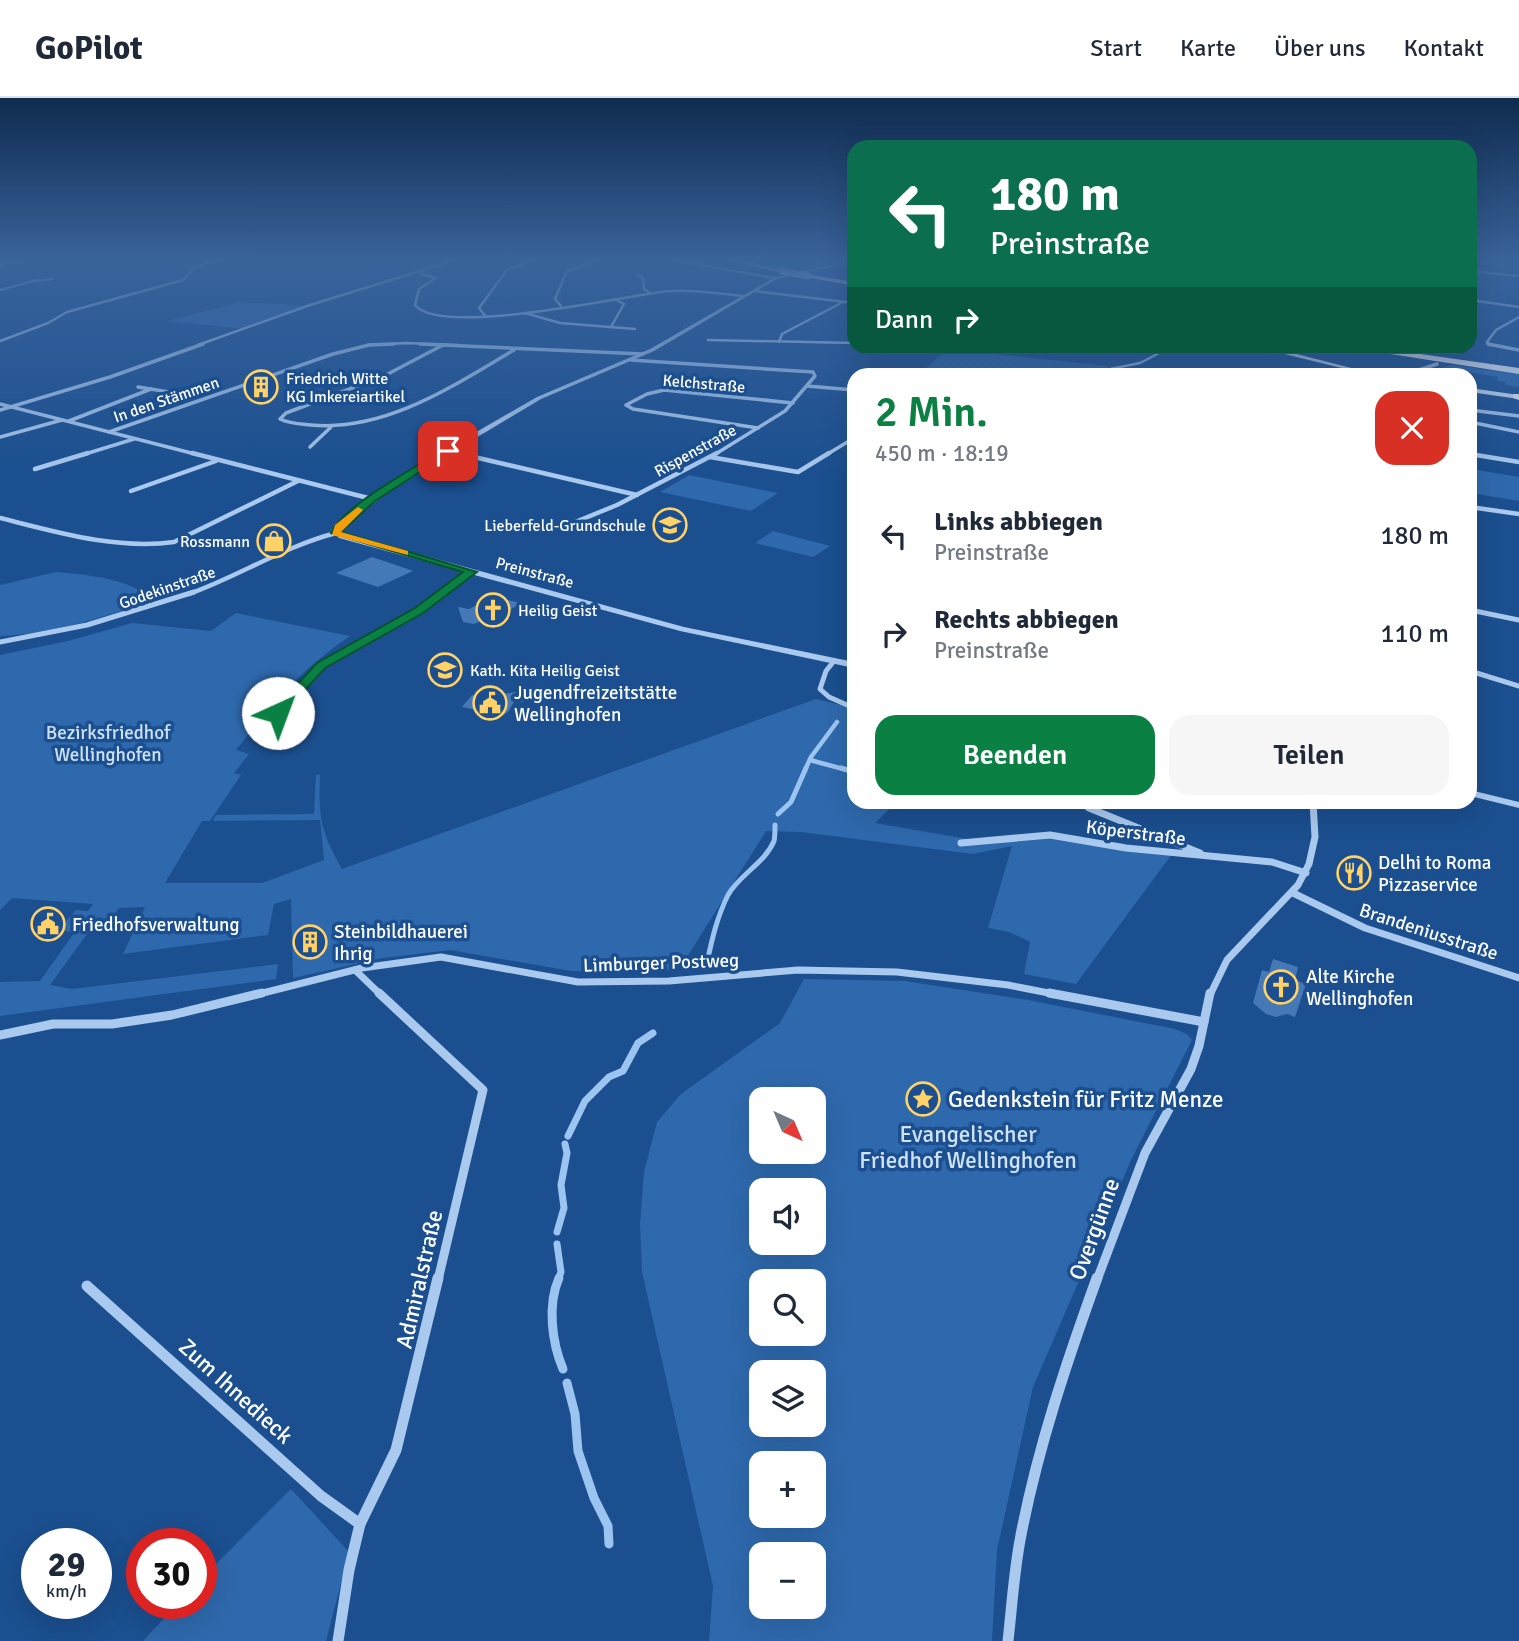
<!DOCTYPE html>
<html lang="de">
<meta charset="utf-8">
<style>
body{margin:0;font-family:Signika,sans-serif;background:#f6f6f7;color:#1f2937;height:100vh;display:flex;flex-direction:column;font-size:26px;white-space:nowrap}
*{box-sizing:border-box;margin:0}
p{font-size:23px;color:#747a83}
.icon{flex:none;width:38px;height:38px;fill:none;stroke:currentColor;stroke-width:2;stroke-linecap:round;stroke-linejoin:round}
.map{position:relative;flex:1;overflow:hidden}
.side{position:absolute;left:847px;top:270px;width:630px;height:441px;display:flex;flex-direction:column;background:#fff;border-radius:21px;box-shadow:0 7px 28px #0002}
.side>*{flex:none}
.hud{position:absolute;left:847px;top:42px;width:630px;height:214px;border-radius:21px;box-shadow:0 7px 28px #0002;background:#0b6e4f;color:#fff;overflow:hidden}
.needle{width:46px;rotate:136deg}
.buttons{position:absolute;left:749px;top:989px;display:grid;gap:14px}
.buttons a{display:grid;place-items:center;width:77px;height:77px;border-radius:14px;background:#fff;box-shadow:0 7px 28px #0002;font-size:35px}
.speed{position:absolute;left:21px;top:1430px;display:flex;gap:14px;font-size:35px;font-weight:700;text-align:center}
.speed>*{display:grid;place-content:center;width:91px;height:91px;border-radius:50%;background:#fff;box-shadow:0 7px 28px #0002;line-height:1}
.speed small{font-size:18px;font-weight:400}
.speed .limit{border:10px solid #d22;background:#fff;color:#111}
.pin{position:absolute;display:grid;place-items:center;width:60px;height:60px;color:#fff;margin:-30px;border-radius:14px;box-shadow:0 4px 10px #0006}
.me{position:absolute;width:77px;margin:-38px;rotate:43deg;stroke-linejoin:round;filter:drop-shadow(0 0 5px #0008)}
.turn{display:flex;align-items:center;gap:24px;height:147px;padding:0 28px;font-size:32px}
.turn .icon{width:91px;height:91px;stroke-width:2.5}
.turn b{display:block;font-size:49px;line-height:60px}
.then{display:flex;align-items:center;height:66px;padding:0 28px;background:#0003;gap:14px;font-size:26px}
.round{display:grid;place-items:center;flex:none;width:74px;height:74px;border-radius:21px;background:#f6f6f7}
.overview{display:flex;align-items:center;justify-content:space-between;height:119px;padding:0 28px}
h1{font-size:42px;font-weight:600;line-height:52px;color:#0b8043}
.cta{display:flex;gap:14px;margin-top:auto;padding:14px 28px}
.cta a{flex:1;height:80px;border-radius:21px;background:#0b8043;color:#fff;font-size:28px;font-weight:600;line-height:80px;text-align:center}
.cta a+a{background:#f6f6f7;color:#1f2937}
ul{padding:0;list-style:none}
li{display:flex;align-items:center;gap:21px;height:98px;padding:0 28px}
li div{flex:1}
li b{display:block;font-size:26px}
li em{font-style:normal}
header{display:flex;align-items:center;gap:42px;box-sizing:border-box;height:98px;padding:0 35px;background:#fff;border-bottom:2px solid #e0e1e3}
header strong{font-size:33px}
nav{display:flex;gap:38px;margin-inline-start:auto;font-size:24px}
.map>svg:first-child{display:block}
</style>
<header>
<strong>GoPilot</strong>
<nav><a>Start</a><a>Karte</a><a>Über uns</a><a>Kontakt</a></nav>
</header>
<div class="map">
<svg width="1519" height="1543" viewBox="0 0 1519 1543">
<rect width="100%" height="100%" fill="#1b4f8f"/>
<g fill="#2e69ad" fill-rule="evenodd">
<path d="M240 204 310 208 245 231 168 223Z"/>
<path d="M947 251 1108 268 1102 276H953L923 273Z"/>
<path d="M1450 267 1519 276V289L1505 287 1506 284 1497 283 1498 279C1477 276 1463 271 1444 271 1433 271 1434 277 1425 276Z"/>
<path d="M1472 371 1519 379V403L1470 395Z"/>
<path d="M689 377 778 395 751 413 660 394Z"/>
<path d="M773 433 830 448 813 459 755 445Z"/>
<path d="M56 474C89 477 128 480 154 502 104 519 53 536 0 538V487Z"/>
<path d="M236 515 350 538C300 572 272 606 236 652L249 656 234 675 241 677 210 723H202L165 785H262L324 762 320 722 213 723 216 717 314 716 316 677H320C318 719 321 734 342 771L816 601 854 610V704H897L875 725 985 744 1049 738 1172 756 1076 886 1024 876 1030 844 1009 834 988 830 1012 748 973 756 801 734 766 733 682 867 662 874 571 873 450 852 383 860 293 880 291 801 274 806 268 837 123 856 145 809 119 810 100 836H87L50 887 72 891 278 866 276 881 0 918V884L40 883 74 835 59 831 76 812 88 813 93 806 12 800 0 812V557L68 543 132 525 211 533Z"/>
<path d="M804 881 905 883 1028 902 1175 931 1187 936 1192 942 1132 1060 1033 1289 997 1452 992 1543H709L713 1488 642 1174 640 1126 644 1074 657 1024 681 996 780 925ZM761 1001H814V1054H761ZM761 1092H814V1144H761ZM761 1183H814V1236H761ZM761 1274H814V1326H761ZM761 1365H814V1418H761ZM761 1456H814V1508H761Z"/>
<path d="M291 1391 349 1454 326 1543H143L178 1505H201V1481Z"/>
</g>
<g fill="none" stroke-linecap="round" stroke-linejoin="round">
<path stroke="#9cc4f0" stroke-width="2" d="M0 192 33 183 53 181"/>
<path stroke="#9cc4f0" stroke-width="2.5" d="M1110 271 1140 265 1169 250"/>
<g stroke="#9cc4f0" stroke-width="4.5">
<path d="M810 662 847 672"/>
<path d="M805 672 811 659 837 624"/>
</g>
<g stroke="#9cc4f0" stroke-width="5">
<path d="M841 670 854 674"/>
<path d="M778 716 791 704 806 670"/>
<path d="M707 865C712 841 717 819 728 797 739 777 765 765 774 743 775 739 775 732 775 727"/>
</g>
<g stroke="#9cc4f0" stroke-width="7">
<path d="M568 1038 585 1003 609 979 623 973 638 945 653 935"/>
<path d="M557 1134 564 1110 561 1087 567 1055 565 1046"/>
<path d="M557 1146 561 1174 558 1182"/>
</g>
<g stroke="#9cc4f0" stroke-width="9">
<path d="M559 1180C547 1207 552 1245 563 1271"/>
<path d="M567 1285 575 1316 578 1353 594 1400 608 1428 609 1446"/>
</g>
</g>
<g fill="#4478b7">
<path d="M372 459 399 468 413 473 378 489 336 475Z"/>
<path d="M492 499 522 505 493 521 489 520 474 526 463 524 458 509 469 511Z"/>
<path d="M523 592 538 593 530 604H514L508 614 503 617 462 609 472 597 490 599Z"/>
<path d="M321 836 320 857 302 860 303 839Z"/>
<path d="M1273 861 1298 869 1295 882 1306 886 1295 919 1287 916 1276 919 1266 916 1253 905 1262 872 1269 874Z"/>
</g>
<g fill="none" stroke-linecap="round" stroke-linejoin="round">
<g stroke="#a9c9ee" stroke-width="2.5">
<path d="M0 167 26 160"/>
<path d="M1470 173 1519 178"/>
<path d="M421 176 436 180 419 191 415 207C442 240 625 197 670 193 695 191 720 196 745 198"/>
<path d="M638 177 643 180 644 191 650 195"/>
<path d="M754 193 854 205"/>
<path d="M1470 202 1519 209"/>
<path d="M561 208 555 201 567 173 597 163"/>
<path d="M525 215 560 225 635 231"/>
<path d="M486 219 479 210 507 172 541 160"/>
<path d="M611 229 624 206 614 201"/>
<path d="M708 242 854 245"/>
<path d="M0 243 48 225 67 214 183 182 195 169 227 160"/>
<path d="M779 244 782 236 843 204"/>
<path d="M198 247 310 207 462 160"/>
<path d="M367 247 406 245 458 247"/>
<path d="M1490 247 1487 244 1496 232 1519 219"/>
</g>
<g stroke="#a9c9ee" stroke-width="3.5">
<path d="M420 246 643 256"/>
<path d="M1488 246 1519 252"/>
<path d="M443 247 384 278 286 315 280 321C290 326 301 326 311 327 385 334 453 288 514 252"/>
<path d="M631 262 813 274 815 278 785 313 714 357"/>
<path d="M1407 276 1437 266"/>
<path d="M807 288 854 292"/>
<path d="M138 289 169 294"/>
<path d="M0 306 199 357"/>
<path d="M0 312 110 279 203 246"/>
<path d="M1470 312 1519 318"/>
<path d="M69 323 151 291"/>
<path d="M1470 324 1519 334"/>
<path d="M758 330 633 311 626 307 647 296 664 292 793 305"/>
<path d="M109 334 333 256 369 247 394 246"/>
<path d="M0 339 62 322"/>
<path d="M310 349 331 329"/>
<path d="M448 353 464 357"/>
<path d="M1470 356 1474 357"/>
<path d="M82 357 134 341"/>
<path d="M826 357 854 340"/>
</g>
<g stroke="#a9c9ee" stroke-width="4.5">
<path d="M192 355 372 401"/>
<path d="M457 355 637 397"/>
<path d="M1470 356 1519 364"/>
<path d="M710 359 798 374 829 355"/>
<path d="M35 371 88 355"/>
<path d="M131 393 216 363"/>
<path d="M1470 409 1519 416"/>
<path d="M0 420C56 434 116 452 174 444L298 383"/>
<path d="M568 427 617 407 717 355"/>
<path d="M189 496C239 478 285 448 336 435"/>
<path d="M438 496 472 474"/>
</g>
<g stroke="#a9c9ee" stroke-width="5">
<path d="M1470 512 1519 522"/>
<path d="M0 544 87 527 194 494"/>
<path d="M834 563 826 573 820 591 829 599 854 610"/>
<path d="M1470 573 1519 588"/>
<path d="M278 615 321 567 419 512 441 494"/>
</g>
<g stroke="#a9c9ee" stroke-width="7">
<path d="M1081 704 1089 710 1200 755"/>
<path d="M961 745 1050 737 1126 750 1272 764 1306 775"/>
<path d="M1293 795 1365 830 1519 880"/>
<path d="M355 872 381 897"/>
<path d="M255 897 362 870 441 859 578 884 669 883 798 872 897 874 1008 887 1059 897"/>
<path d="M1210 897 1227 862 1298 787 1309 766 1315 739 1313 704"/>
</g>
<g stroke="#a9c9ee" stroke-width="9">
<path d="M379 895 483 992 438 1182"/>
<path d="M1049 895 1204 924"/>
<path d="M0 937 53 926H112L172 917 262 895"/>
<path d="M1097 1182 1145 1055 1191 971 1199 948 1210 895"/>
</g>
<g stroke="#a9c9ee" stroke-width="11">
<path d="M87 1188 321 1398 360 1426"/>
<path d="M338 1543 349 1472 360 1426 396 1352 438 1180"/>
<path d="M1008 1543C1012 1508 1014 1472 1021 1437 1038 1349 1067 1263 1097 1180"/>
</g>
<g fill="#a9c9ee" fill-rule="evenodd">
<path d="M667 160 776 179 854 162V164L777 181 654 253 541 301 394 389 340 432 345 436 684 529 854 564V570L680 533 339 440 331 432 388 385 537 299 650 251 772 181 655 160Z"/>
<path d="M1470 692 1519 704V710L1470 698Z"/>
</g>
<g fill="#d6e6fa" fill-rule="evenodd">
<path d="M1252 248H1265L1375 276H1366Z"/>
<path d="M1470 290 1519 297V301L1470 294Z"/>
</g>
<g fill="#f8faff" fill-rule="evenodd">
<path d="M720 160H734L785 173 782 175Z"/>
<path d="M808 176 854 184V188L806 179Z"/>
<path d="M1339 248H1364L1519 270V276Z"/>
<path d="M1513 296H1519V302L1513 300Z"/>
</g>
<path stroke="#f8faff" stroke-width="7" d="M782 173 808 178"/>
</g>
<linearGradient id="sky" x2="0" y2="1"><stop stop-color="#0f2b4f"/><stop offset="0.43" stop-color="#39639b"/><stop offset="1" stop-color="#39639b" stop-opacity="0"/></linearGradient>
<rect width="1519" height="376" fill="url(#sky)"/>
<path fill="#0b8043" stroke="#07532c" stroke-width="2" d="M445 351 452 353 375 403 341 434 477 474 423 515 325 570 282 617H273V612L317 565 415 510 463 474 331 435C344 407 416 369 445 351Z"/>
<path fill="#f59e0b" d="M358 409 363 412 341 434 408 453V457L332 437 335 427Z"/>
<defs>
<symbol id="building-ring" viewBox="-11 -11 22 22"><circle r="9.5" fill="#1b4f8f" stroke="#ffd166" stroke-width="1.5"/><path d="M-4-6H4V6H1V3H-1V6H-4ZM-2.5-4.3h1.7v1.8h-1.7ZM.8-4.3h1.7v1.8H.8ZM-2.5-1h1.7V.8h-1.7ZM.8-1h1.7V.8H.8Z" fill="#ffd166"/></symbol>
<symbol id="school-ring" viewBox="-11 -11 22 22"><circle r="9.5" fill="#1b4f8f" stroke="#ffd166" stroke-width="1.5"/><path d="M0-5L7-2L0 1L-7-2ZM-4 1L0 2.5L4 1V4Q0 6-4 4Z" fill="#ffd166"/></symbol>
<symbol id="shop-ring" viewBox="-11 -11 22 22"><circle r="9.5" fill="#1b4f8f" stroke="#ffd166" stroke-width="1.5"/><path d="M-5-2.5h2.3a2.7 3.5 0 0 1 5.4 0H5L5.5 6h-11ZM-1.5-2.5h3a1.5 2.3 0 0 0-3 0Z" fill="#ffd166"/></symbol>
<symbol id="church-ring" viewBox="-11 -11 22 22"><circle r="9.5" fill="#1b4f8f" stroke="#ffd166" stroke-width="1.5"/><path d="M-1.2-6h2.4v3.5h3.3v2.4h-3.3V6h-2.4V-.1h-3.3v-2.4h3.3Z" fill="#ffd166"/></symbol>
<symbol id="civic-ring" viewBox="-11 -11 22 22"><circle r="9.5" fill="#1b4f8f" stroke="#ffd166" stroke-width="1.5"/><path d="M-.6-6.5H3V-4.5H.6V-3L4-1V1h2V6H-6V1h2V-1L-.6-3ZM-1.2 2.5V6h2.4V2.5Z" fill="#ffd166"/></symbol>
<symbol id="restaurant-ring" viewBox="-11 -11 22 22"><circle r="9.5" fill="#1b4f8f" stroke="#ffd166" stroke-width="1.5"/><path d="M-5-6h1v4h1v-4h1v4h1v-4h1v5L-1.5 .5V6h-2V.5L-5-1ZM5-6V6H3V1.5H1.5Q1.5-4 5-6Z" fill="#ffd166"/></symbol>
<symbol id="sight-ring" viewBox="-11 -11 22 22"><circle r="9.5" fill="#1b4f8f" stroke="#ffd166" stroke-width="1.5"/><path d="M0-6L1.8-2.2L6-1.7L2.9 1.2L3.7 5.4L0 3.3L-3.7 5.4L-2.9 1.2L-6-1.7L-1.8-2.2Z" fill="#ffd166"/></symbol>
</defs>
<g fill-rule="evenodd">
<use href="#building-ring" x="242" y="270" width="38" height="38"/>
<use href="#school-ring" x="651" y="408" width="38" height="38"/>
<use href="#shop-ring" x="255" y="424" width="38" height="38"/>
<use href="#church-ring" x="474" y="493" width="38" height="38"/>
<use href="#school-ring" x="426" y="553" width="38" height="38"/>
<use href="#civic-ring" x="471" y="586" width="38" height="38"/>
<use href="#restaurant-ring" x="1335" y="756" width="38" height="38"/>
<use href="#civic-ring" x="29" y="807" width="38" height="38"/>
<use href="#building-ring" x="291" y="825" width="38" height="38"/>
<use href="#church-ring" x="1262" y="870" width="38" height="38"/>
<use href="#sight-ring" x="904" y="982" width="38" height="38"/>
</g>
<g text-anchor="middle" stroke-width="7" stroke-linejoin="round" paint-order="stroke">
<g font-size="16" fill="#fff" stroke="#1b4f8f" text-anchor="start">
<text x="286" y="286">Friedrich Witte<tspan x="286" dy="18">KG Imkereiartikel</tspan></text>
<text x="646" y="433" text-anchor="end">Lieberfeld-Grundschule</text>
<text x="250" y="449" text-anchor="end">Rossmann</text>
<text x="518" y="518">Heilig Geist</text>
<text x="470" y="578">Kath. Kita Heilig Geist</text>
</g>
<g font-size="16" fill="#fff" stroke="#1b4f8f">
<text transform="translate(704 285) rotate(5)" y="6">Kelchstraße</text>
<text transform="translate(166 301) rotate(-19)" y="6">In den Stämmen</text>
<text transform="translate(695 352) rotate(-29)" y="6">Rispenstraße</text>
<text transform="translate(535 474) rotate(15)" y="6">Preinstraße</text>
<text transform="translate(167 489) rotate(-19)" y="6">Godekinstraße</text>
</g>
<g font-size="19" fill="#fff" stroke="#1b4f8f" text-anchor="start">
<text x="514" y="601">Jugendfreizeitstätte<tspan x="514" dy="22">Wellinghofen</tspan></text>
<text x="1378" y="771">Delhi to Roma<tspan x="1378" dy="22">Pizzaservice</tspan></text>
<text x="72" y="833">Friedhofsverwaltung</text>
<text x="334" y="840">Steinbildhauerei<tspan x="334" dy="22">Ihrig</tspan></text>
<text x="1306" y="885">Alte Kirche<tspan x="1306" dy="22">Wellinghofen</tspan></text>
</g>
<g font-size="19" fill="#cfe3fa" stroke="#1b4f8f">
<text x="108" y="641">Bezirksfriedhof<tspan x="108" dy="22">Wellinghofen</tspan></text>
</g>
<g font-size="19" fill="#fff" stroke="#1b4f8f">
<text transform="translate(1136 734) rotate(7)" y="7">Köperstraße</text>
<text transform="translate(1429 833) rotate(18)" y="7">Brandeniusstraße</text>
<text transform="translate(661 864) rotate(-2)" y="7">Limburger Postweg</text>
</g>
<g font-size="23" fill="#fff" stroke="#1b4f8f" text-anchor="start">
<text x="948" y="1009">Gedenkstein für Fritz Menze</text>
</g>
<g font-size="23" fill="#cfe3fa" stroke="#1b4f8f">
<text x="968" y="1044">Evangelischer<tspan x="968" dy="26">Friedhof Wellinghofen</tspan></text>
</g>
<g font-size="23" fill="#fff" stroke="#1b4f8f">
<text transform="translate(1094 1131) rotate(-70)" y="8">Overgünne</text>
<text transform="translate(419 1181) rotate(-77)" y="8">Admiralstraße</text>
<text transform="translate(236 1293) rotate(42)" y="8">Zum Ihnedieck</text>
</g>
</g>
</svg>
<div class="buttons">
<a><svg class="needle" viewBox="-14 -14 28 28"><path d="M0-13l5 13h-10z" fill="#e53935"/><path d="M0 13l5-13h-10z" fill="#747a83"/></svg></a>
<a><svg class="icon" aria-label="sound" viewBox="0 0 24 24"><path d="M4 9h4l5-4v14l-5-4H4zM17 9q2 3 0 6"/></svg></a>
<a><svg class="icon" aria-label="search" viewBox="0 0 24 24"><circle cx="10" cy="10" r="6"/><path d="M15 15l6 6"/></svg></a>
<a><svg class="icon" aria-label="layers" viewBox="0 0 24 24"><path d="M12 4l9 5-9 5-9-5zM3 14l9 5 9-5"/></svg></a>
<a>+</a>
<a>−</a>
</div>
<div class="speed"><div>29<small>km/h</small></div><div class="limit">30</div></div>
<div class="pin" style="left:448px;top:353px;background:#d93025"><svg class="icon" aria-label="arrive" viewBox="0 0 24 24"><path d="M6 21V4h12l-3 4 3 4H6"/></svg></div>
<svg class="me" style="left:278px;top:615px" viewBox="-20 -20 40 40"><circle r="19" fill="#fff"/><path d="M0-13L10 11 0 6-10 11z" fill="#0b8043"/></svg>
<div class="hud">
<div class="turn"><svg class="icon" aria-label="left" viewBox="0 0 24 24"><path d="M17 20v-9H6M10 6l-5 5 5 5"/></svg><div><b>180 m</b>Preinstraße</div></div>
<div class="then">Dann<svg class="icon" aria-label="right" viewBox="0 0 24 24"><path d="M7 20v-9h11M14 6l5 5-5 5"/></svg></div>
</div>
<section class="side">
<div class="overview"><div><h1>2 Min.</h1><p>450 m · 18:19</p></div><a class="round" style="background:#d93025;color:#fff"><svg class="icon" aria-label="close" viewBox="0 0 24 24"><path d="M6 6l12 12M18 6L6 18"/></svg></a></div>
<ul>
<li><svg class="icon" aria-label="left" viewBox="0 0 24 24"><path d="M17 20v-9H6M10 6l-5 5 5 5"/></svg><div><b>Links abbiegen</b><p>Preinstraße</p></div><em>180 m</em></li>
<li><svg class="icon" aria-label="right" viewBox="0 0 24 24"><path d="M7 20v-9h11M14 6l5 5-5 5"/></svg><div><b>Rechts abbiegen</b><p>Preinstraße</p></div><em>110 m</em></li>
</ul>
<div class="cta"><a>Beenden</a><a>Teilen</a></div>
</section>
</div>
